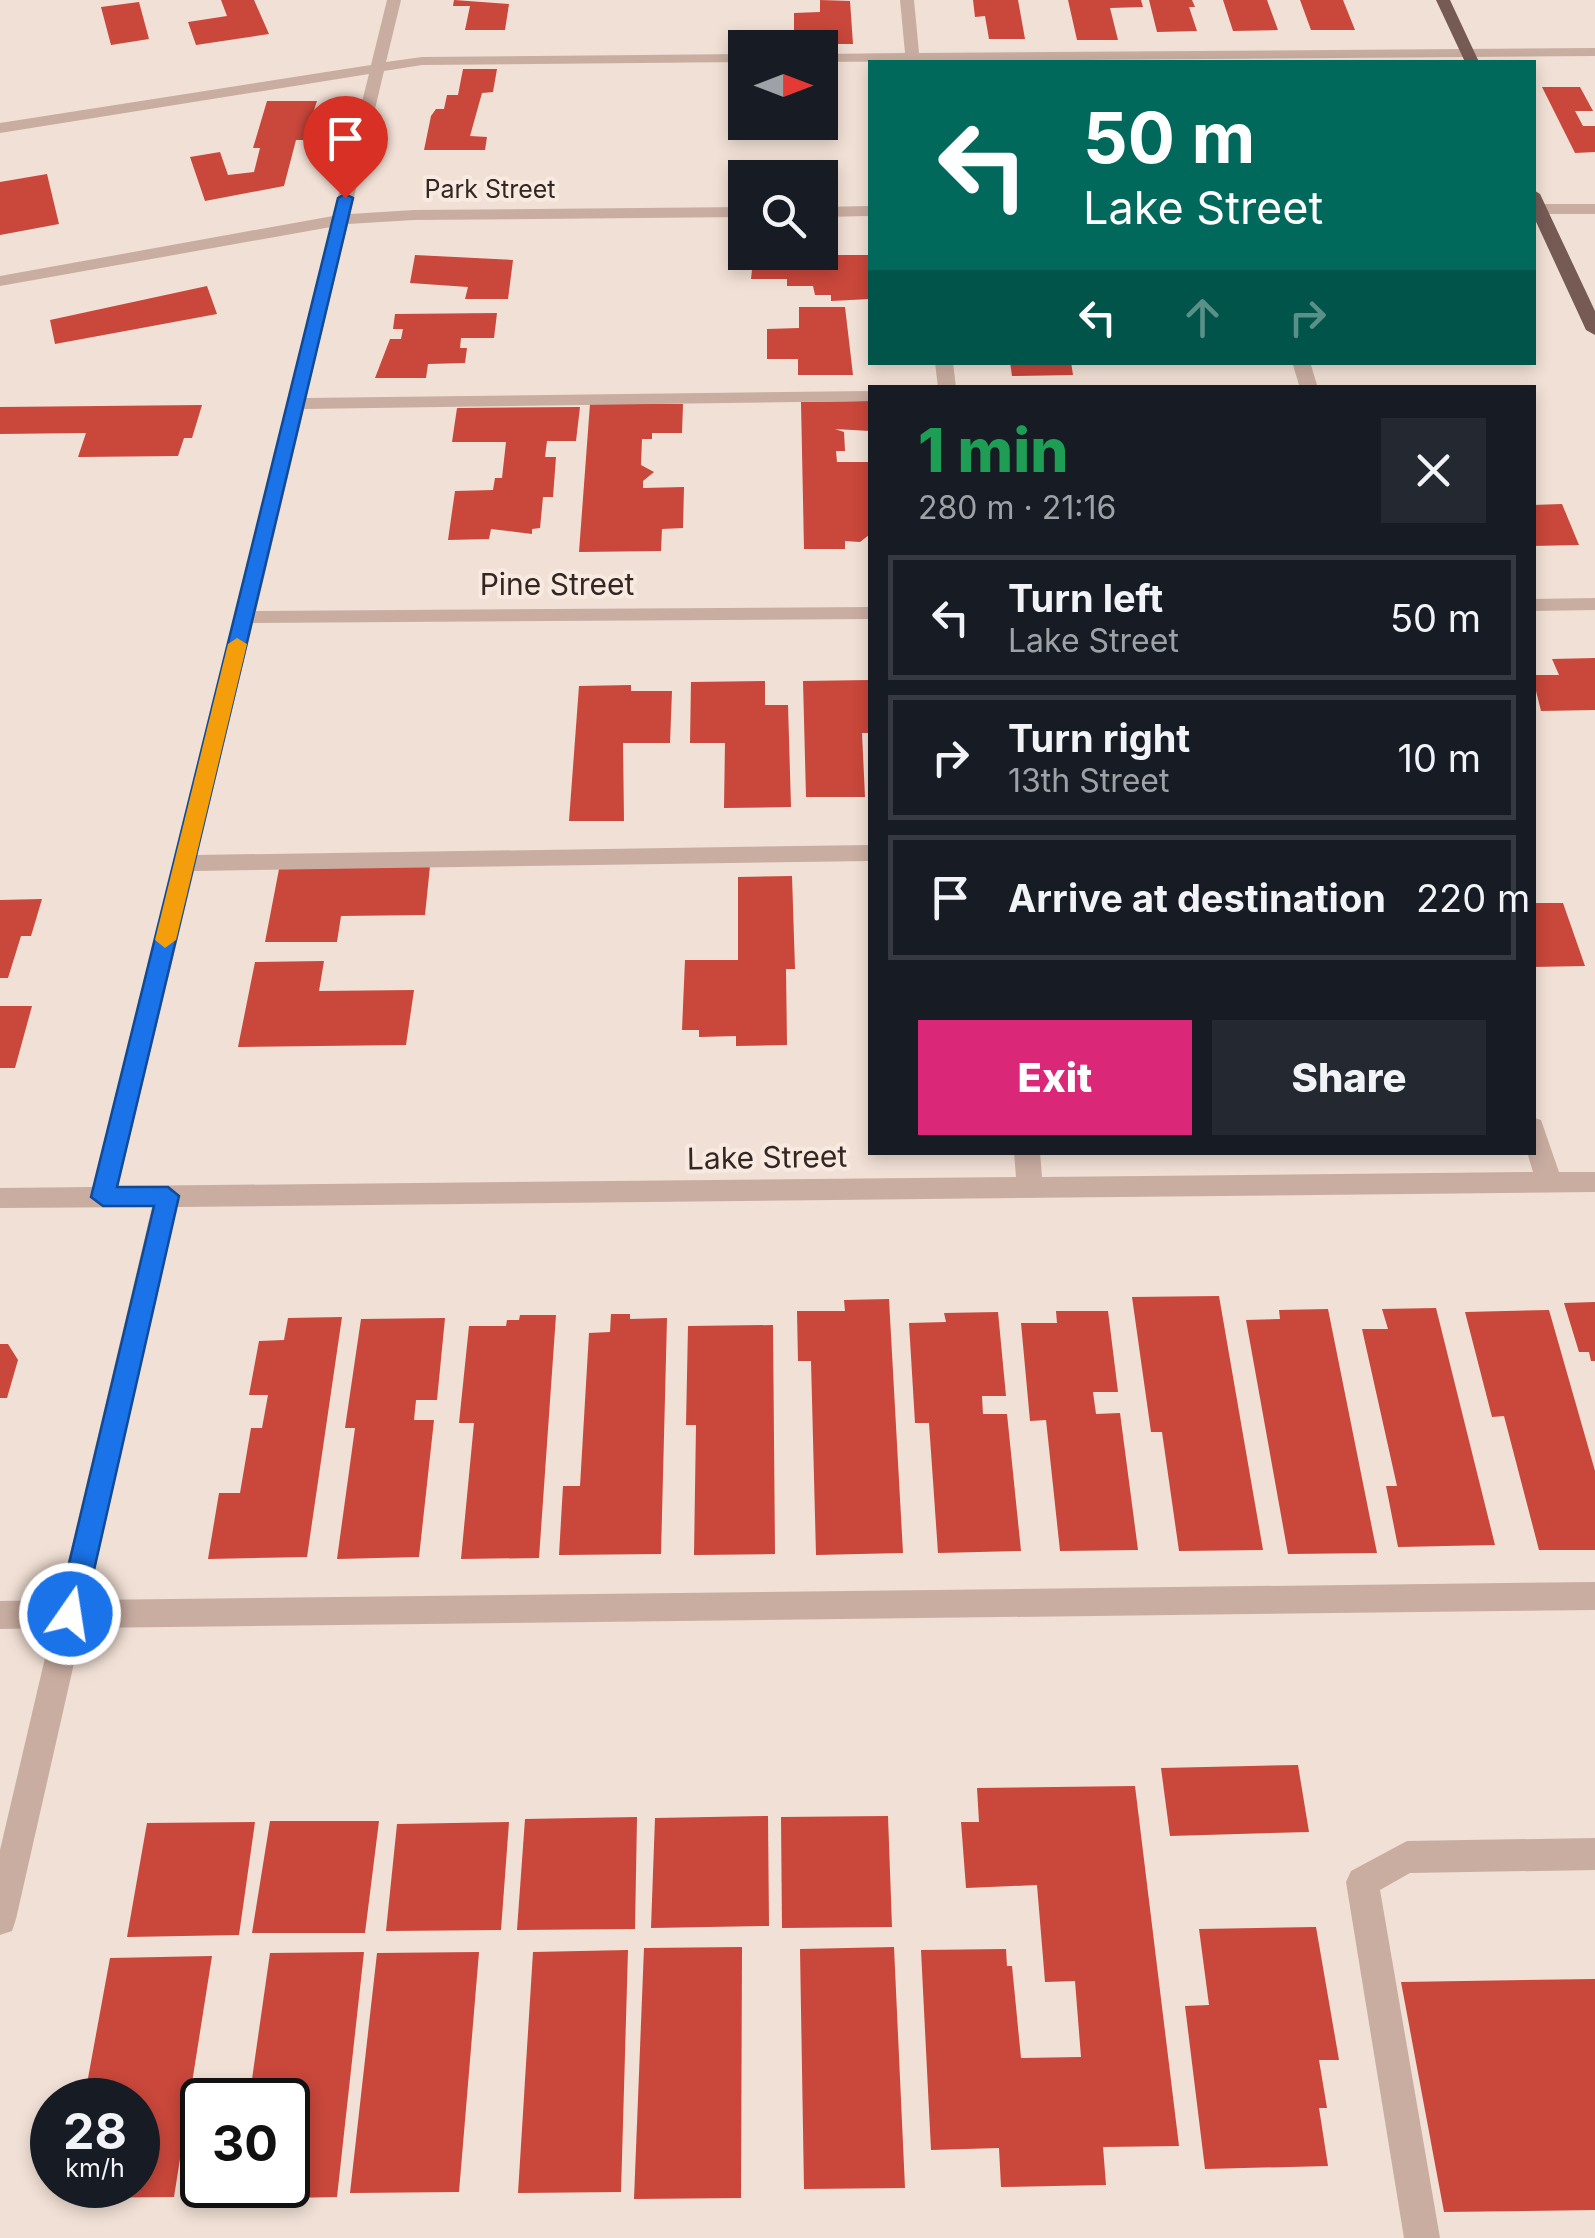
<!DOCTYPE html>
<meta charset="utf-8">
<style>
body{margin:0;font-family:Inter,sans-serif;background:#242831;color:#f1f3f6;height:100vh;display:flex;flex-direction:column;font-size:38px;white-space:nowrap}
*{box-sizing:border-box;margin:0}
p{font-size:32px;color:#9ea1a6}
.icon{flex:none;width:55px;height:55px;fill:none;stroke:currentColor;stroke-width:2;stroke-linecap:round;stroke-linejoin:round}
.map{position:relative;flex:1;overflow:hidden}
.drawer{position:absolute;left:868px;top:385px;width:668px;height:770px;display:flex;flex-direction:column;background:#171b24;border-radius:0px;box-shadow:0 5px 15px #0003}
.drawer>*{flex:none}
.hud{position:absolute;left:868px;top:60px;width:668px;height:305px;border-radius:0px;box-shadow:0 5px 15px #0003;background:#00695c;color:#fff;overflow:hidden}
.needle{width:65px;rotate:90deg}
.tools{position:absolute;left:728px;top:30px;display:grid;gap:20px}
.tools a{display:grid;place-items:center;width:110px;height:110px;border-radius:0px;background:#171b24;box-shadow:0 5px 15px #0003;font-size:50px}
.speed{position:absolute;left:30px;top:2078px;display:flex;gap:20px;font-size:50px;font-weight:700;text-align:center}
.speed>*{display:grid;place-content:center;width:130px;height:130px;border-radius:50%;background:#171b24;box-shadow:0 5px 15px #0003;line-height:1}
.speed small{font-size:25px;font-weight:400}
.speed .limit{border:5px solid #111;border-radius:15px;background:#fff;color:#111}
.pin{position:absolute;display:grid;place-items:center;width:85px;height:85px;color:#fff;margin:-102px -42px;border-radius:50% 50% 50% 0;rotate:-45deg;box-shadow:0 0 10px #0007}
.pin .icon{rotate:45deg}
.me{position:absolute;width:110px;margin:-55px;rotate:13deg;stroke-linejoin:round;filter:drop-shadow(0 0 8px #0008)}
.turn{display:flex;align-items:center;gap:35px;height:210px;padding:0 50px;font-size:45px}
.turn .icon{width:130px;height:130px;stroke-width:2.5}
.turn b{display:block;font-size:70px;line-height:85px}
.lanes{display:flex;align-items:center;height:95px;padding:0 50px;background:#0003;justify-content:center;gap:50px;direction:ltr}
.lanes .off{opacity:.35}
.round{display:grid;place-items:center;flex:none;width:105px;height:105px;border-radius:0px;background:#242831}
.headline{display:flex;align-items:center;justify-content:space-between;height:170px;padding:0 50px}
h1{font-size:60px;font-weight:800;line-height:75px;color:#1e9e55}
.button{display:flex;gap:20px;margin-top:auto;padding:20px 50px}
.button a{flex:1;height:115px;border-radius:0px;background:#db2777;color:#fff;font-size:40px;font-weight:800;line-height:115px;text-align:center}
.button a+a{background:#242831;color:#f1f3f6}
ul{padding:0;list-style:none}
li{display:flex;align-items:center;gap:30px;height:125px;margin:0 20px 15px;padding:0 30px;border:5px solid #363941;border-radius:0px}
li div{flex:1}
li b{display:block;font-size:38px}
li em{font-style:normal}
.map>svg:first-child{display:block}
</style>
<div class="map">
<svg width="1595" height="2238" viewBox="0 0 1595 2238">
<rect width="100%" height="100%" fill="#f1e0d5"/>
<g fill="#c9473b">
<path d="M221 0H254L269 34 196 45 188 22 227 16Z"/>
<path d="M454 0 509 4 505 30H465L470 6H453Z"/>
<path d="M820 0 850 1 853 44H794V13L820 12Z"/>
<path d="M973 0H1018L1025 39H989L985 16 975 17Z"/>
<path d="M1068 0H1141L1143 7 1110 8 1118 40H1077Z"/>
<path d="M1149 0H1192L1195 7H1189L1197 31 1157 32Z"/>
<path d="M1223 0H1267L1278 30 1233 31Z"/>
<path d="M1300 0H1343L1355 30H1311Z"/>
<path d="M139 2 149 39 111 45 101 7Z"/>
<path d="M463 69H497L493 92 482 93 470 136 487 137 485 150H424L431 116 436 109H444L447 95H458Z"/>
<path d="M1542 87H1580L1593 111H1575L1583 126H1595V152L1575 153Z"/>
<path d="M267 101H317L304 140H296L284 186 205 201 190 157 220 152 228 175 254 172 260 148H253Z"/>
<path d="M47 174 59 224 0 235V182Z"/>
<path d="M820 249H835L836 255H870V299L831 301V295H815L813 286H787V279H751L754 252Z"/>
<path d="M415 255 513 260 508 299H465L468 287 410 283Z"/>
<path d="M207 286 217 314 55 344 50 320Z"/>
<path d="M799 307H845L853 375H798V359H767V329L799 328Z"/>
<path d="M497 313 494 338H461L460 348H467L465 363 428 364 426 378H375L390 339H401L403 329H393L395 314Z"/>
<path d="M1010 362H1071L1073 375 1012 376Z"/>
<path d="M870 401V431L835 429 844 432 845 451H836L837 462H870L869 535 860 542 845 541V549H804L801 402Z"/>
<path d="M590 404H683L682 433H652V439H642L641 465 654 472 643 481V488L684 487 683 528 662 529 661 551 579 552Z"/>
<path d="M202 405 192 438H184L178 456 78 457 86 433 0 434V407Z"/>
<path d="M580 407 576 441H547L545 457H556L553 497H543L540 528 532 529V534L491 529 489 539 448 540 455 491 493 490 495 478H502L506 442H452L457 408Z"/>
<path d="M1562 504 1579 545 1532 546V505Z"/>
<path d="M1595 658V710L1541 711 1532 675H1559L1552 659Z"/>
<path d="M870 680V733H862L865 797H806L803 681Z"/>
<path d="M765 681V705H788L791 807 724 808 725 743H690L691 682Z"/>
<path d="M631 685V691H672L670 743H623L624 821H569L579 686Z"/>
<path d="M280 864 430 866 425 915 341 916 337 942H265Z"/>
<path d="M792 876 795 969H786L787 1045 736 1046V1036L699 1037V1030H682L685 960H738V877Z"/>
<path d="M42 899 31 936H21L8 978H0V900Z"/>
<path d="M1532 903H1563L1585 966 1532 967Z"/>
<path d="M324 961 319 991 414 990 406 1045 238 1047 255 962Z"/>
<path d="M0 1006H32L15 1068H0Z"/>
<path d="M1219 1296 1263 1550 1179 1551 1162 1432H1151L1132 1297Z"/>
<path d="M889 1299 903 1553 816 1555 811 1361H798L797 1311H845L844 1300Z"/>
<path d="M1595 1302V1361H1591L1589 1352H1579L1564 1303Z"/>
<path d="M1436 1308 1495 1545 1398 1547 1386 1486H1397L1362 1329H1388L1382 1309Z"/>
<path d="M1328 1309 1377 1553 1288 1554 1246 1320 1280 1319 1279 1310Z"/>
<path d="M1549 1310 1595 1471V1550H1539L1504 1416 1492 1417 1465 1312Z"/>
<path d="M1056 1311H1108L1118 1392H1093L1096 1414 1120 1413 1138 1550 1060 1551 1046 1420 1030 1421 1021 1323H1057Z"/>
<path d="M998 1312 1006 1396H982L983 1414H1007L1021 1551 938 1553 929 1423H915L909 1323 946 1322 944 1313Z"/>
<path d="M611 1314H630V1319L667 1318 661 1554 559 1555 563 1486H580L589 1333 610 1332Z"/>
<path d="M520 1315H556L539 1558 461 1559 474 1423H459L469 1326H506L507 1320H519Z"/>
<path d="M342 1317 307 1557 208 1559 219 1493H240L251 1428H262L268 1395H249L259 1341 284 1340 288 1318Z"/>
<path d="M445 1318 437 1400H416L414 1420H434L419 1557 337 1559 355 1428H345L361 1319Z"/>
<path d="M773 1325 775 1554 694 1555 696 1425H686L688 1326Z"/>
<path d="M0 1344H8L18 1360 7 1398H0Z"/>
<path d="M1298 1765 1309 1832 1170 1836 1161 1768Z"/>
<path d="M1135 1786 1179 2146 1103 2147 1106 2185 1001 2187 999 2148 931 2150 921 1950 1006 1949 1007 1966H1012L1021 2058 1081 2057 1075 1981 1045 1982 1037 1885 966 1888 961 1822H979L977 1788Z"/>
<path d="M768 1816 769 1926 651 1928 655 1818Z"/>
<path d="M888 1816 892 1927 782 1928 781 1817Z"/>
<path d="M637 1817 635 1929 517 1930 525 1819Z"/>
<path d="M270 1821H379L365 1933H252Z"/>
<path d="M255 1822 239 1935 127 1937 147 1823Z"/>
<path d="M509 1822 501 1930 386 1931 397 1824Z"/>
<path d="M1316 1927 1339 2060H1319L1327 2108H1319L1328 2166 1205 2169 1185 2006 1209 2005 1199 1929Z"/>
<path d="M742 1947 741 2198 634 2199 644 1948Z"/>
<path d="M894 1947 905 2188 804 2189 800 1949Z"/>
<path d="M628 1950 621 2192 518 2193 533 1952Z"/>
<path d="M364 1952 337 2197 236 2199 238 2185H288V2100H249L270 1953Z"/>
<path d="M479 1952 459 2192 350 2193 377 1953Z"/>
<path d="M212 1956 174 2197 66 2198 68 2185H138V2100H84L110 1958Z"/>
<path d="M1595 1979V2210L1444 2212 1401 1982Z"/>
</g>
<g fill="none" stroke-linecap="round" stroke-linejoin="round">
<g fill="#c9ada1" fill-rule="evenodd">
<path d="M387 0H401L386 62 422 57 745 54V62L422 65 384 71 350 214 414 210 745 207V217L414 220 348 224 306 398 870 391V401L304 409 256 611 870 607V619L253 623 197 855 870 845V861L194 871 118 1186 1016 1177 1014 1152H1040L1042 1177 1533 1172 1527 1152H1532V1117L1541 1120 1559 1172H1595V1192L177 1207 88 1600 1595 1582V1610L82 1628 16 1919 12 1931 0 1935V1850L52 1628 0 1629V1601L59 1600 152 1207 0 1208V1188L93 1187 331 227 0 286V276L333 216 369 74 0 133V123L371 65Z"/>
<path d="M900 0H914L919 53 1595 48V56L820 62V54L905 53Z"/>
<rect x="1532" y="204" width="63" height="10"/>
<path d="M870 206V216L820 217V207Z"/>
<path d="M935 362H953L956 388H938Z"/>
<path d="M1292 362H1310L1318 388H1300Z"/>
<path d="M1595 598V610L1532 611V599Z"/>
<path d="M1595 1838V1870L1410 1873 1380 1890 1440 2238H1404L1346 1882 1351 1871 1407 1841Z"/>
</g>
<g fill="#765b55" fill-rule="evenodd">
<path d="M1436 0H1450L1479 62H1465Z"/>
<path d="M1532 189 1540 194 1595 311V335L1586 330 1532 213Z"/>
</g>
</g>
<path fill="#1a73e8" stroke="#114b97" stroke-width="2.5" d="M345 194 353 198 117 1187H168L179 1196 84 1614 80 1623 70 1627 61 1623 57 1614 154 1206H103L91 1197 338 198Z"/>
<path fill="#f59e0b" d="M237 638 247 644 176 940 165 948 155 940 228 644Z"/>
<g text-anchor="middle" stroke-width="8" stroke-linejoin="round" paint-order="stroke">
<g font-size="25" fill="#332724" stroke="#f9eae1">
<text x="490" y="198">Park Street</text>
</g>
<g font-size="30" fill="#332724" stroke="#f9eae1">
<text x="557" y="595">Pine Street</text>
<text transform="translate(767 1158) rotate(-1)" y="10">Lake Street</text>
</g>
</g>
</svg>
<div class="tools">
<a><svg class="needle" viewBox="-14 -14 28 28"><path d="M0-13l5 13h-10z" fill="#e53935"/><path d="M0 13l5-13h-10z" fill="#9ea1a6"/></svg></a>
<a><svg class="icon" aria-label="search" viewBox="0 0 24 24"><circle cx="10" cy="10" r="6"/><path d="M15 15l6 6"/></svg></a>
</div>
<div class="speed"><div>28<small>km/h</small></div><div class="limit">30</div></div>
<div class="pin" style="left:345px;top:198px;background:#d93025"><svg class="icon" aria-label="arrive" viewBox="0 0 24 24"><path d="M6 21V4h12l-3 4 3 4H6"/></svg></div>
<svg class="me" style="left:70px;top:1614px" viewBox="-20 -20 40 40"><circle r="17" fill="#1a73e8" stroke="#fff" stroke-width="3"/><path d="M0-11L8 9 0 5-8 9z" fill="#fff"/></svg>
<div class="hud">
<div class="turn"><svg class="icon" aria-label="left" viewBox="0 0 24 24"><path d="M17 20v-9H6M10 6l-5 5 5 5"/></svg><div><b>50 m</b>Lake Street</div></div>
<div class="lanes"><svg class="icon" aria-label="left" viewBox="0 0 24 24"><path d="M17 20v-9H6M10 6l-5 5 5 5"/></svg><svg class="icon off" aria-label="ahead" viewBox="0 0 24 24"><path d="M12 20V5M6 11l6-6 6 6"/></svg><svg class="icon off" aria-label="right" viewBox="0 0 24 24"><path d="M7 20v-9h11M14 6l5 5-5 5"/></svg></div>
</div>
<section class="drawer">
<div class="headline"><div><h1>1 min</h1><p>280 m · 21:16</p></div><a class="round"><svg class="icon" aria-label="close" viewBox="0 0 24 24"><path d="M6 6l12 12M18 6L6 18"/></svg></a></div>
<ul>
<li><svg class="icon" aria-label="left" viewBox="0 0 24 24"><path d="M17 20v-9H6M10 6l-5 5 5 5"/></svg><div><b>Turn left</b><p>Lake Street</p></div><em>50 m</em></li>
<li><svg class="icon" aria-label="right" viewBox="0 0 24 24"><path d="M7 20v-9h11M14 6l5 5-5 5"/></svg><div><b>Turn right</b><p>13th Street</p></div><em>10 m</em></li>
<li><svg class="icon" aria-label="arrive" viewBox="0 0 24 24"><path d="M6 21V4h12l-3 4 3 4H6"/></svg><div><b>Arrive at destination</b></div><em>220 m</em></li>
</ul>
<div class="button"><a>Exit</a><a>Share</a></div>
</section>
</div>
